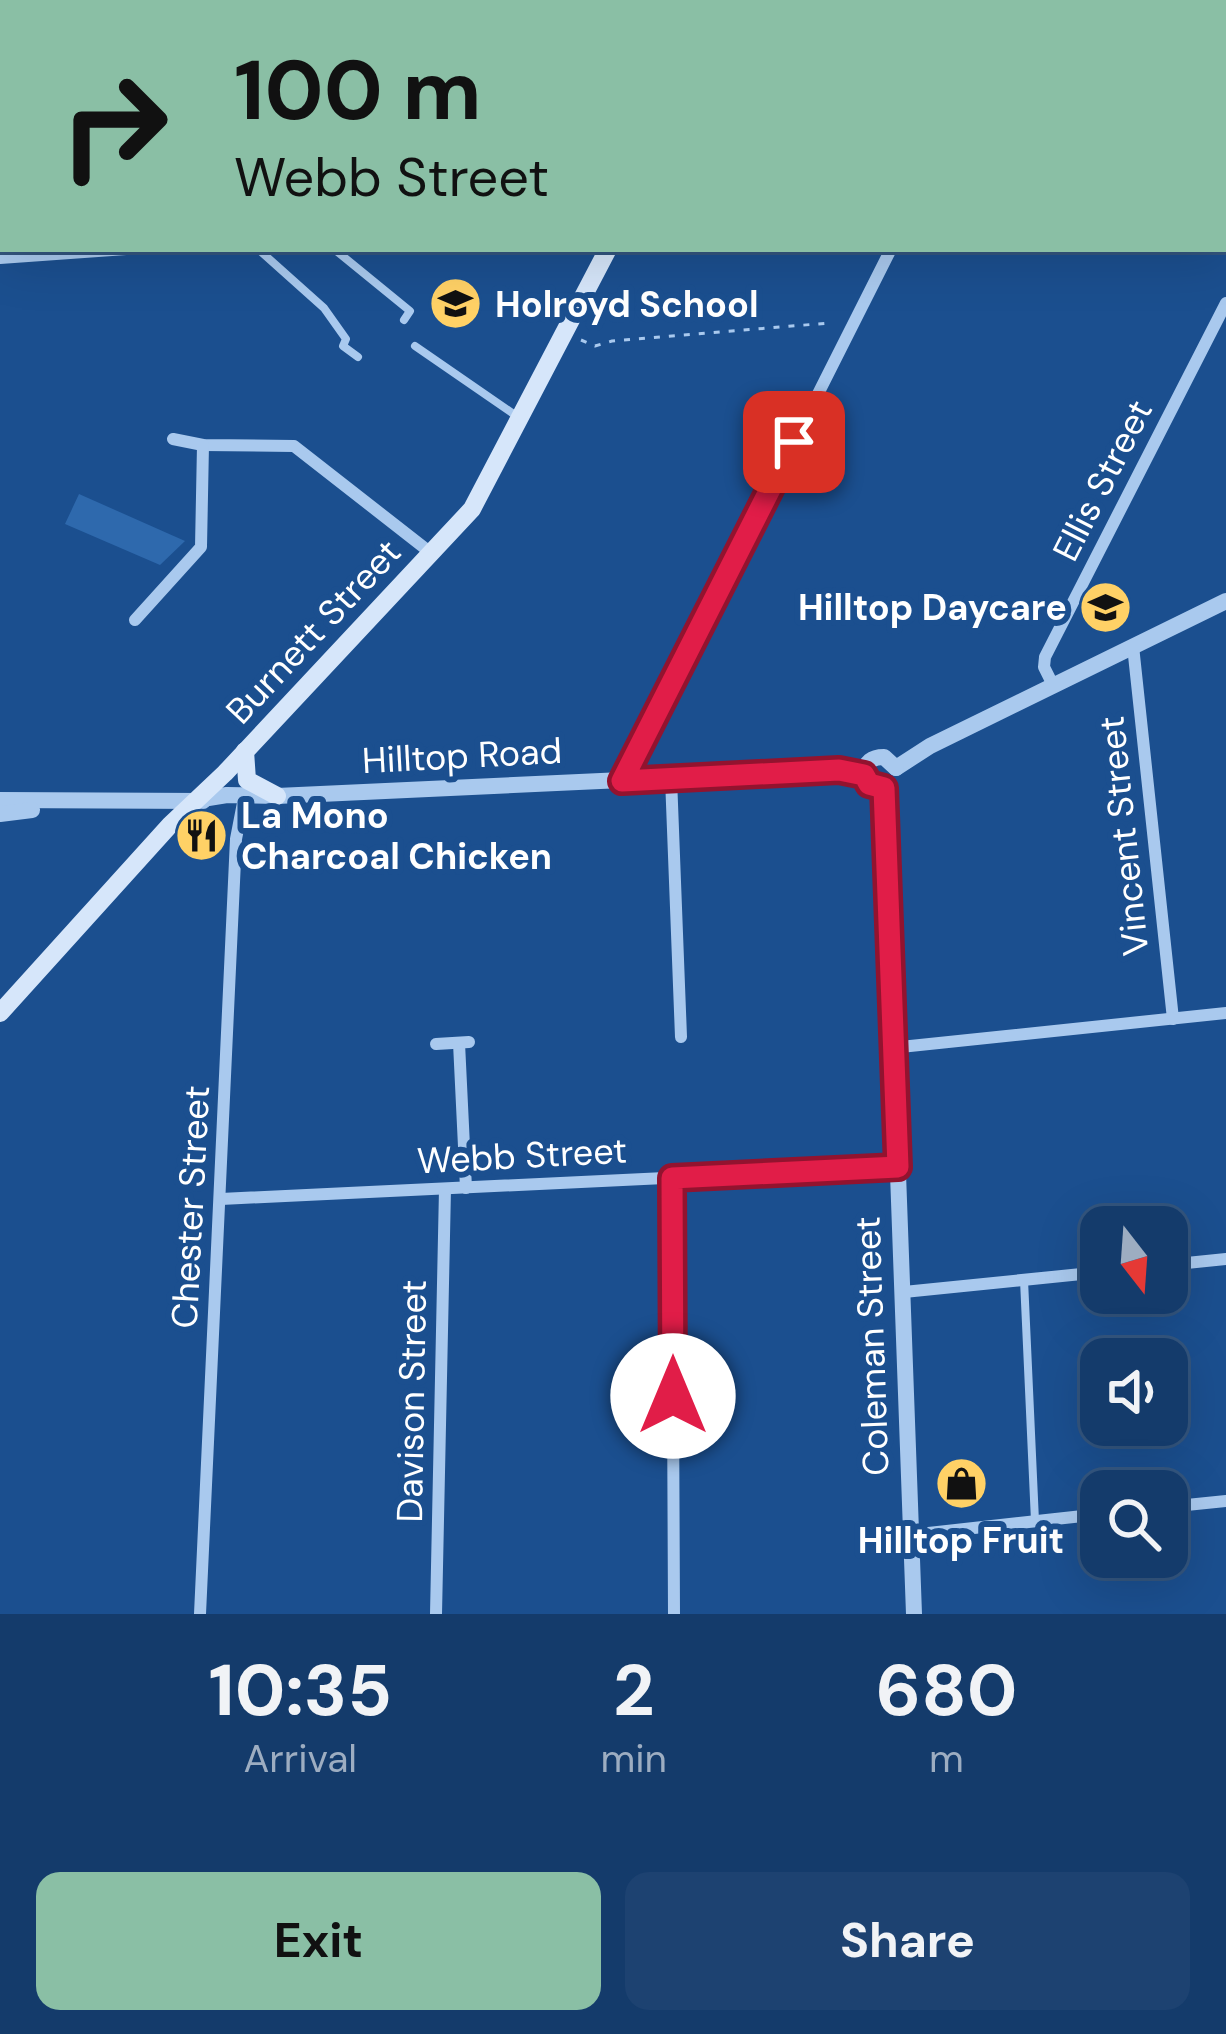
<!DOCTYPE html>
<style>
body{margin:0;font-family:"DM Sans",sans-serif;background:#1d4271;color:#f1f3f6;height:100vh;display:flex;flex-direction:column;font-size:45px;white-space:nowrap}
*{box-sizing:border-box;margin:0}
p{font-size:39px;color:#9dadc1}
.icon{flex:none;width:66px;height:66px;fill:none;stroke:currentColor;stroke-width:2;stroke-linecap:round;stroke-linejoin:round}
.map{position:relative;height:1614px;overflow:hidden}
.sheet{display:flex;flex-direction:column;background:#143b6b;flex:1}
.sheet>*{flex:none}
.banner{position:absolute;left:0px;top:0px;width:1227px;height:252px;box-shadow:0 12px 48px #0002,0 0 0 3px #33557e;background:#8abfa5;color:#111;overflow:hidden}
.needle{width:78px;rotate:163deg}
.tools{position:absolute;left:1080px;top:1206px;display:grid;gap:24px}
.tools a{display:grid;place-items:center;width:108px;height:108px;border-radius:24px;background:#143b6b;box-shadow:0 12px 48px #0002,0 0 0 3px #33557e;font-size:60px}
.pin{position:absolute;display:grid;place-items:center;width:102px;height:102px;color:#fff;margin:-51px;border-radius:24px;box-shadow:0 6px 18px #0006}
.me{position:absolute;width:132px;margin:-66px;rotate:0deg;stroke-linejoin:round;filter:drop-shadow(0 0 9px #0008)}
.turn{display:flex;align-items:center;gap:42px;height:252px;padding:0 36px;font-size:54px}
.turn .icon{width:156px;height:156px;stroke-width:2.5}
.turn b{display:block;font-size:84px;line-height:102px}
.eta{display:flex;justify-content:space-evenly;align-items:center;height:204px;text-align:center}
.eta b{font-size:72px;font-weight:700;line-height:84px}
.cta{display:flex;gap:24px;margin-top:auto;padding:24px 36px}
.cta a{flex:1;height:138px;border-radius:24px;background:#8abfa5;color:#111;font-size:48px;font-weight:700;line-height:138px;text-align:center}
.cta a+a{background:#1d4271;color:#f1f3f6}
.map>svg:first-child{display:block}
</style>
<div class="map">
<svg width="1226" height="1614" viewBox="0 0 1226 1614">
<rect width="100%" height="100%" fill="#1b4f8f"/>
<path fill="#2e69ad" d="M79 494 185 541 160 565 65 524Z"/>
<path fill="#4478b7" stroke="#cfe3fa" stroke-width="3" d="M909 0H967L968 3H909Z"/>
<g fill="none" stroke-linecap="round" stroke-linejoin="round">
<path stroke="#a9c9ee" stroke-width="3" stroke-dasharray="6 9" stroke-linecap="butt" d="M581 340 595 346 612 341 829 323"/>
<g stroke="#a9c9ee" stroke-width="8">
<path d="M258 249 324 308 346 339 343 346 358 357"/>
<path d="M334 249 410 311 404 320"/>
<path d="M415 346 518 417"/>
<path d="M1024 1280 1035 1521"/>
</g>
<g stroke="#a9c9ee" stroke-width="12">
<path d="M145 3 186 0"/>
<path d="M1015 3 1017 0"/>
<path d="M0 13H3"/>
<path d="M0 258 126 249"/>
<path d="M173 439 203 445 294 446 431 553"/>
<path d="M135 620 201 547 203 445"/>
<path d="M1133 646 1173 1019"/>
<path d="M1053 685 1044 667 1045 657 1226 303"/>
<path d="M671 778 681 1037"/>
<path d="M623 781 891 249"/>
<path d="M459 1043 466 1188"/>
<path d="M436 1044 469 1042"/>
<path d="M891 1048 1226 1013"/>
<path d="M672 1178 674 1614"/>
<path d="M221 1199 898 1167"/>
<path d="M1167 1265 1226 1259"/>
<path d="M904 1292 1101 1272"/>
<path d="M1167 1507 1226 1501"/>
<path d="M910 1535 1101 1514"/>
<path d="M200 1614 236 839 243 803"/>
<path d="M436 1614 445 1189"/>
</g>
<g stroke="#a9c9ee" stroke-width="16">
<path d="M896 768 930 746 1226 601"/>
<path d="M864 774C865 762 872 757 884 757L896 768"/>
<path d="M884 788 914 1614"/>
<path d="M0 800 203 801"/>
<path d="M196 800 227 795 277 796 839 770 864 774"/>
<path d="M0 814 32 810"/>
</g>
<g stroke="#d6e6fa" stroke-width="18">
<path d="M734 3 735 0"/>
<path d="M245 751 247 780 277 796"/>
<path d="M0 1013 170 825 225 773 472 509 608 249"/>
</g>
</g>
<g fill="none" stroke-linecap="round" stroke-linejoin="round">
<defs>
<path id="route" d="M673 1396 672 1178 898 1167 884 788 869 784 864 775 839 770 622 781 794 442"/>
</defs>
<use href="#route" stroke="#92132f" stroke-width="30"/>
<use href="#route" stroke="#e11d48" stroke-width="21"/>
</g>
<defs>
<symbol id="school-disc" viewBox="-11 -11 22 22"><circle r="9.5" fill="#ffd166" stroke="#1b4f8f"/><path d="M0-5L7-2L0 1L-7-2ZM-4 1L0 2.5L4 1V4Q0 6-4 4Z" fill="#111"/></symbol>
<symbol id="restaurant-disc" viewBox="-11 -11 22 22"><circle r="9.5" fill="#ffd166" stroke="#1b4f8f"/><path d="M-5-6h1v4h1v-4h1v4h1v-4h1v5L-1.5 .5V6h-2V.5L-5-1ZM5-6V6H3V1.5H1.5Q1.5-4 5-6Z" fill="#111"/></symbol>
<symbol id="shop-disc" viewBox="-11 -11 22 22"><circle r="9.5" fill="#ffd166" stroke="#1b4f8f"/><path d="M-5-2.5h2.3a2.7 3.5 0 0 1 5.4 0H5L5.5 6h-11ZM-1.5-2.5h3a1.5 2.3 0 0 0-3 0Z" fill="#111"/></symbol>
</defs>
<g fill-rule="evenodd">
<use href="#school-disc" x="426" y="274" width="59" height="59"/>
<use href="#school-disc" x="1076" y="578" width="59" height="59"/>
<use href="#restaurant-disc" x="172" y="806" width="59" height="59"/>
<use href="#shop-disc" x="932" y="1454" width="59" height="59"/>
</g>
<g text-anchor="middle" stroke-width="12" stroke-linejoin="round" paint-order="stroke">
<g font-size="36" font-weight="bold" fill="#fff" stroke="#1b4f8f" text-anchor="start">
<text x="495" y="317">Holroyd School</text>
<text x="1067" y="620" text-anchor="end">Hilltop Daycare</text>
<text x="241" y="828">La Mono<tspan x="241" dy="41">Charcoal Chicken</tspan></text>
<text x="961" y="1553" text-anchor="middle">Hilltop Fruit</text>
</g>
<g font-size="36" fill="#fff" stroke="#1b4f8f">
<text transform="translate(1102 480) rotate(-63)" y="13">Ellis Street</text>
<text transform="translate(313 631) rotate(-47)" y="13">Burnett Street</text>
<text transform="translate(462 755) rotate(-3)" y="13">Hilltop Road</text>
<text transform="translate(1123 836) rotate(-96)" y="13">Vincent Street</text>
<text transform="translate(522 1155) rotate(-3)" y="13">Webb Street</text>
<text transform="translate(190 1207) rotate(-87)" y="13">Chester Street</text>
<text transform="translate(871 1346) rotate(-92)" y="13">Coleman Street</text>
<text transform="translate(411 1401) rotate(-89)" y="13">Davison Street</text>
</g>
</g>
</svg>
<div class="tools">
<a><svg class="needle" viewBox="-14 -14 28 28"><path d="M0-13l5 13h-10z" fill="#e53935"/><path d="M0 13l5-13h-10z" fill="#9dadc1"/></svg></a>
<a><svg class="icon" aria-label="sound" viewBox="0 0 24 24"><path d="M4 9h4l5-4v14l-5-4H4zM17 9q2 3 0 6"/></svg></a>
<a><svg class="icon" aria-label="search" viewBox="0 0 24 24"><circle cx="10" cy="10" r="6"/><path d="M15 15l6 6"/></svg></a>
</div>
<div class="pin" style="left:794px;top:442px;background:#d93025"><svg class="icon" aria-label="arrive" viewBox="0 0 24 24"><path d="M6 21V4h12l-3 4 3 4H6"/></svg></div>
<svg class="me" style="left:673px;top:1396px" viewBox="-20 -20 40 40"><circle r="19" fill="#fff"/><path d="M0-13L10 11 0 6-10 11z" fill="#e11d48"/></svg>
<div class="banner">
<div class="turn"><svg class="icon" aria-label="right" viewBox="0 0 24 24"><path d="M7 20v-9h11M14 6l5 5-5 5"/></svg><div><b>100 m</b>Webb Street</div></div>
</div>
</div>
<section class="sheet">
<div class="eta">
<div><b>10:35</b><p>Arrival</p></div>
<div><b>2</b><p>min</p></div>
<div><b>680</b><p>m</p></div>
</div>
<div class="cta"><a>Exit</a><a>Share</a></div>
</section>
